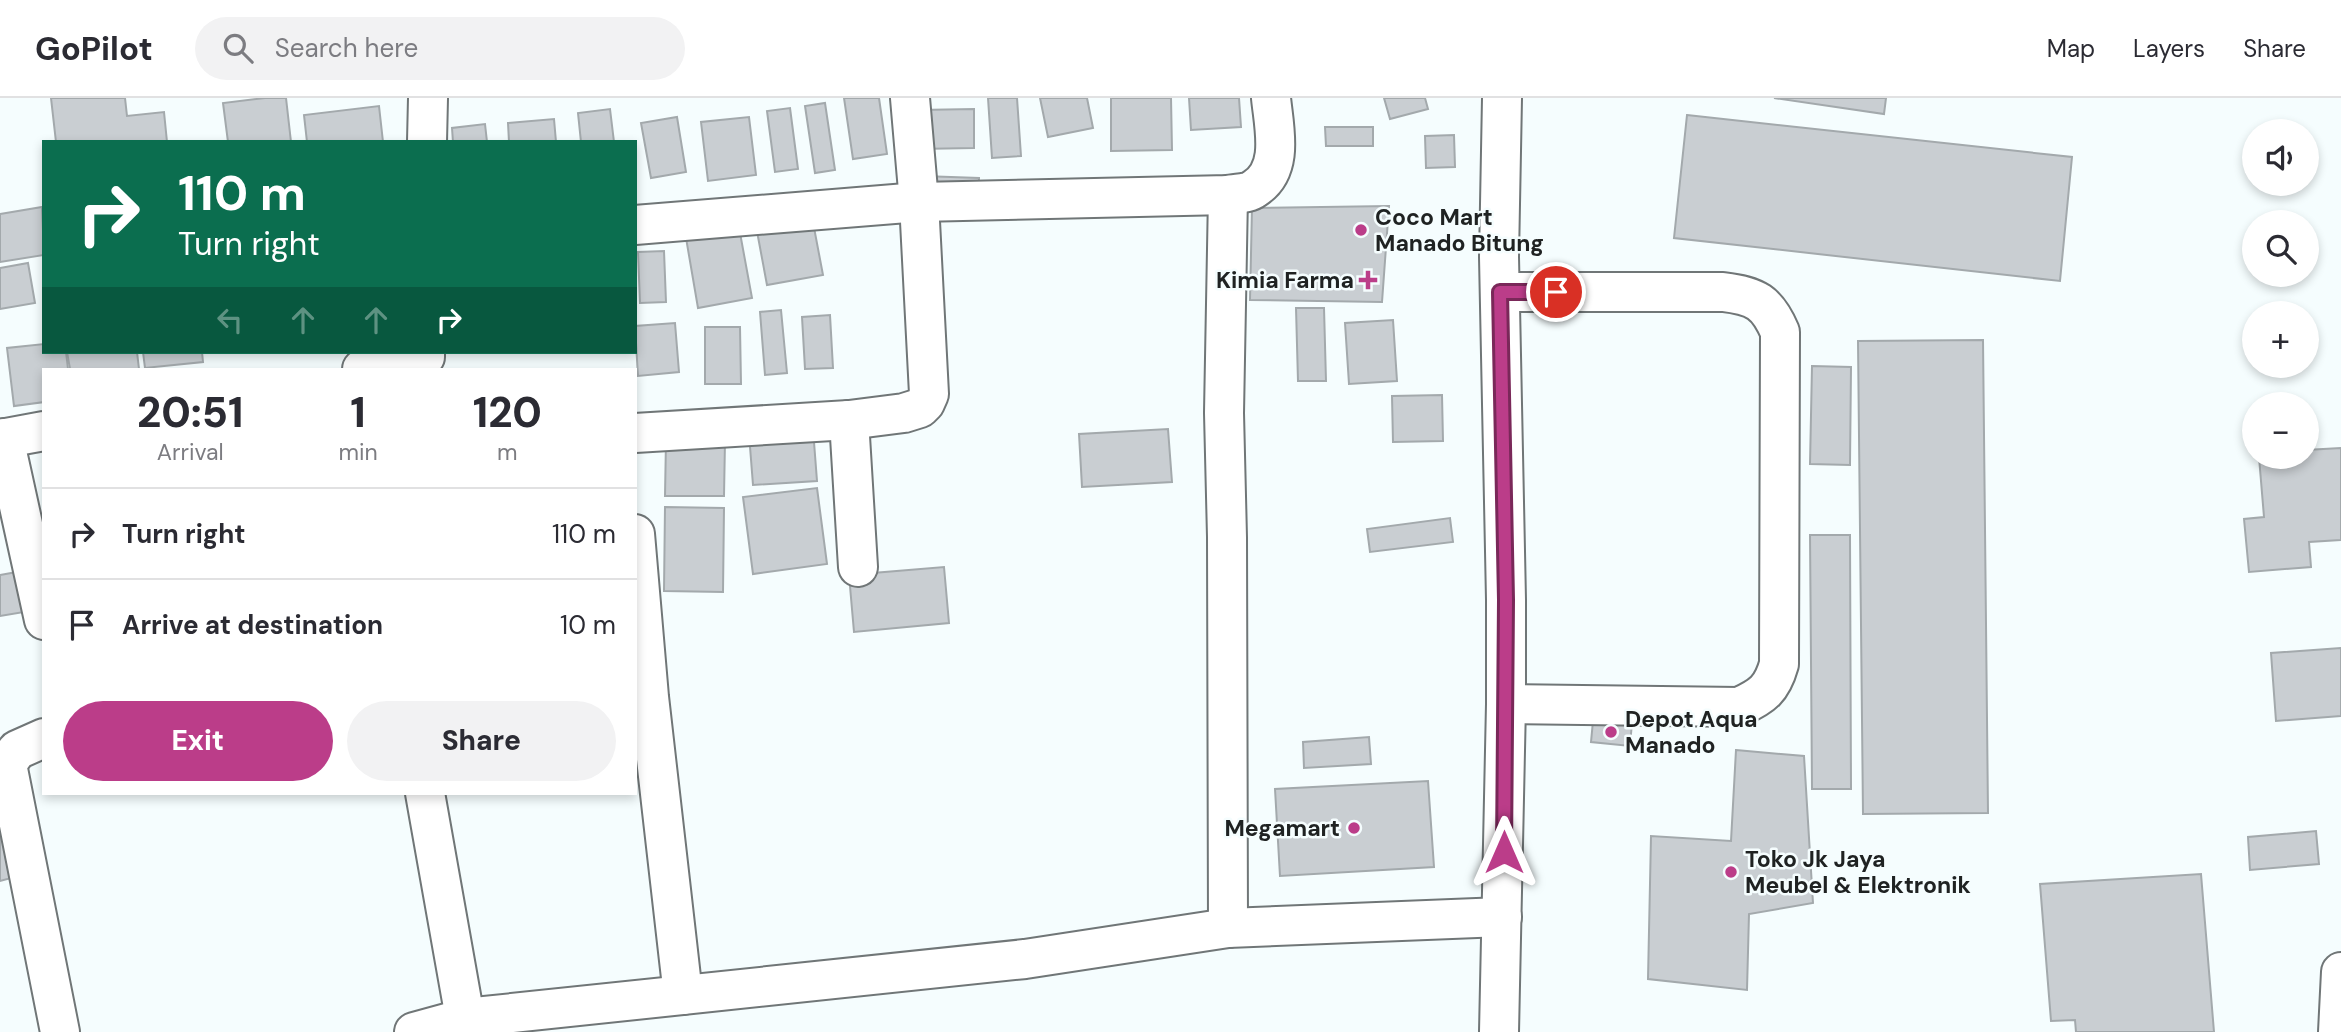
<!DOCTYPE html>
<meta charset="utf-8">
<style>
body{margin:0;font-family:"DM Sans",sans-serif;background:#f2f2f3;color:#2b2b33;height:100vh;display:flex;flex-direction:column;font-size:26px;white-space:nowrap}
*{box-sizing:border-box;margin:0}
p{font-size:23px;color:#7c7c81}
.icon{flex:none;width:38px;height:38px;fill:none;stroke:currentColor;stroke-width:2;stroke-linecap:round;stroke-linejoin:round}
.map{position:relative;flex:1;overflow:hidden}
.details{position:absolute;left:42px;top:270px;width:595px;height:427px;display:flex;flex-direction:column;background:#fff;border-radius:0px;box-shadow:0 4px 10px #0003}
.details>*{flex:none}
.banner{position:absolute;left:42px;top:42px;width:595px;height:214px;border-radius:0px;box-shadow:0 4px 10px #0003;background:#0b6e4f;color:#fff;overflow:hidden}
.fabs{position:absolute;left:2242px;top:21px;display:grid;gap:14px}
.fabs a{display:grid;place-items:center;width:77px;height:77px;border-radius:50%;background:#fff;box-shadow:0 4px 10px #0003;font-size:35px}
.pin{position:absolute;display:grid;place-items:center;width:60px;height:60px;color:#fff;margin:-30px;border:4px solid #fff;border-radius:50%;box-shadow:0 2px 7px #0007}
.me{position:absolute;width:77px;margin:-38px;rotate:0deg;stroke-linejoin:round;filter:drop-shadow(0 0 5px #0008)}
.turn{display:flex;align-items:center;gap:24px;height:147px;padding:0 21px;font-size:32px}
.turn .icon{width:91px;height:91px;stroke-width:2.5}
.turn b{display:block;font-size:49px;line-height:60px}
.lanes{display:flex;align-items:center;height:66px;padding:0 21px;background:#0003;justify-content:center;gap:35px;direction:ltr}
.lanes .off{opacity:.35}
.eta{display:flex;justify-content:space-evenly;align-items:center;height:119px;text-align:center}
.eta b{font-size:42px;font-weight:800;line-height:49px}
.cta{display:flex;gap:14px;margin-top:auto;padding:14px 21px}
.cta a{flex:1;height:80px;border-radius:42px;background:#bb3d89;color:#fff;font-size:28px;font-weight:800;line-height:80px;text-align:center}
.cta a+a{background:#f2f2f3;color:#2b2b33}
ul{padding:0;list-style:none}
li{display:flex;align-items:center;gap:21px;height:91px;padding:0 21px;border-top:2px solid #e1e1e2}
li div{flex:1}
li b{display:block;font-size:26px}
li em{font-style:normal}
header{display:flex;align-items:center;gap:42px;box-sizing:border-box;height:98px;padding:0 35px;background:#fff;border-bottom:2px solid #e1e1e2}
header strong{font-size:33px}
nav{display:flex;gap:38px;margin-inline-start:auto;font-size:24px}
.search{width:490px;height:63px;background:#f2f2f3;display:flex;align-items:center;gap:18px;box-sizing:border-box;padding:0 24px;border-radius:38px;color:#7c7c81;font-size:26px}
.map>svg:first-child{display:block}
</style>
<header>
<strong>GoPilot</strong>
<div class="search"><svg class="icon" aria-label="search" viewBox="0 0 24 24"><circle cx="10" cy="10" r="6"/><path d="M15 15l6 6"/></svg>Search here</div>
<nav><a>Map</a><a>Layers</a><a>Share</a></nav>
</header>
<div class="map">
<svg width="2341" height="934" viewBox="0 0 2341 934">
<rect width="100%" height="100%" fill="#f5fdfe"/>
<g fill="#c9ced2" stroke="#a3a9ac" stroke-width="2">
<path d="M51 0H125L127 18 164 14 167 44H56Z"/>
<path d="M265 0H286L291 44H228L223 5Z"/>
<path d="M844 0H879L887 56 853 61Z"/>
<path d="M988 0H1017L1021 58 992 60Z"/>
<path d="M1040 0H1087L1093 30 1048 39Z"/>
<path d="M1111 0H1171L1172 52 1111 53Z"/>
<path d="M1189 0H1239L1241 29 1191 32Z"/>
<path d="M1384 0H1425L1428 11 1390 21Z"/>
<path d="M1774 0H1886L1884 16Z"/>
<path d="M825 5 835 72 815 75 805 8Z"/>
<path d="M379 8 383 44H307L304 17Z"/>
<path d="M790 10 798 71 775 74 767 13Z"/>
<path d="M610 11 614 44H581L578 15Z"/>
<path d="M974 11V50L918 51V12Z"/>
<path d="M1687 17 2072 59 2060 183 1674 140Z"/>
<path d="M677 19 686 74 651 80 641 25Z"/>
<path d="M749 19 756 77 708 83 701 24Z"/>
<path d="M554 21 556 44H509L508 25Z"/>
<path d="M485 26 487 44H453L452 30Z"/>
<path d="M1325 29H1373V48H1326Z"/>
<path d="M1454 37 1455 69 1426 70 1425 38Z"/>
<path d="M922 78 979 80 978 102 921 99Z"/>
<path d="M1389 108 1382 204 1250 202 1252 110Z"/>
<path d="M42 109 44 157 0 164V116Z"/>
<path d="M812 119 823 177 767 187 756 128Z"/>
<path d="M738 124 752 200 698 210 685 134Z"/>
<path d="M664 153 666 204 640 205 638 154Z"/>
<path d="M28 165 35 205 0 211V170Z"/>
<path d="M1296 210H1324L1326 283H1298Z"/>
<path d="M781 212 787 275 765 277 760 214Z"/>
<path d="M830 217 833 270 805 271 802 219Z"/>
<path d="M1393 222 1397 283 1349 286 1345 225Z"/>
<path d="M675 225 679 274 638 278 635 228Z"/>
<path d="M705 229H740L741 286H705Z"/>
<path d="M1983 242 1988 715 1863 716 1858 243Z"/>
<path d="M44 246V254H66L68 271H44V304L14 308 7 250Z"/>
<path d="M67 254H137L139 271H70Z"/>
<path d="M143 254H202L203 264 145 270Z"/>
<path d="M1812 268 1851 269 1850 367 1810 366Z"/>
<path d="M1442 297 1443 343 1393 344 1392 298Z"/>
<path d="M813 331 817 383 753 387 749 336Z"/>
<path d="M1168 331 1172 384 1082 389 1079 336Z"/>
<path d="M666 342 725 343 724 398H665Z"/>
<path d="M2341 350V442L2309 444 2311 469 2249 474 2244 421 2264 419 2259 359H2306V352Z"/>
<path d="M817 390 827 466 753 476 743 399Z"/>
<path d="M665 409 724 410 723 494 664 493Z"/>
<path d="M1450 420 1453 444 1370 454 1367 431Z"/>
<path d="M1810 437H1850L1851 691H1812Z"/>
<path d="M944 469 949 525 854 534 849 477Z"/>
<path d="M28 472 36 512 0 518V477Z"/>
<path d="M2341 550V618L2276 623 2271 555Z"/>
<path d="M1593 623 1632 624 1630 648 1591 644Z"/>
<path d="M1369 639 1371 666 1304 670 1303 644Z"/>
<path d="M1736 652 1804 658 1813 805 1749 816 1747 892 1648 881 1651 738 1731 743Z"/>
<path d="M1428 683 1434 769 1280 778 1275 691Z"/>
<path d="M0 705 22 777 0 783Z"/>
<path d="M2316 733 2319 766 2250 772 2248 739Z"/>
<path d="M2201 776 2214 934H2076L2075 922 2051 923 2040 786Z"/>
</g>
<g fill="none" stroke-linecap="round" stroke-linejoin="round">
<defs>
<g id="minor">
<path d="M427 44 428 0"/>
<path d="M635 127 919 104 1228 97C1236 95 1248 96 1254 91 1285 72 1274 30 1271 0"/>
<path d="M1500 194H1723C1756 198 1767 204 1780 234L1779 566C1772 591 1763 598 1739 609L1506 606"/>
<path d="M362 271 425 259V254"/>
<path d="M849 322 858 469"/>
<path d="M635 335 849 322 904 315 920 310 925 305 929 296 919 104 910 0"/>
<path d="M4 340 44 522"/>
<path d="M0 341 44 333"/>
<path d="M635 436 649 599 683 897"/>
<path d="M44 640 17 652 7 666 60 934"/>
<path d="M425 695 465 920"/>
<path d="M1228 830 1227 439 1224 315 1228 97"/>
<path d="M414 934 465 920 1025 861 1228 830 1502 819"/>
<path d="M2338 934 2341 874"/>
</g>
<path id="highway" d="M1499 934 1506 606V502L1499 159 1502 0"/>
</defs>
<use href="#minor" stroke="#707677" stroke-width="42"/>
<use href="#highway" stroke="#707677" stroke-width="42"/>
<use href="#minor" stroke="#fff" stroke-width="38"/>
<use href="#highway" stroke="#fff" stroke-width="38"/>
</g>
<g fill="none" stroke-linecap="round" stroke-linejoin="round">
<defs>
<path id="route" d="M1504 754 1506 502 1500 194H1556"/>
</defs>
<use href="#route" stroke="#7a2859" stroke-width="18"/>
<use href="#route" stroke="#bb3d89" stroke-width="12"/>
</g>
<g fill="#bb3d89" stroke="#f5fdfe" stroke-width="2.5">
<circle cx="1361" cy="132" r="7"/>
<path d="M1364.5 171.5h7v7h7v7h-7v7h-7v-7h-7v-7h7z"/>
<circle cx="1611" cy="634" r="7"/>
<circle cx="1354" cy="730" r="7"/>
<circle cx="1731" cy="774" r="7"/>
</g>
<g text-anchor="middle" stroke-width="5" stroke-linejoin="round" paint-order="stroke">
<g font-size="23" font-weight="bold" fill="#1f2222" stroke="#f5fdfe" text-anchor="start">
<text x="1375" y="127">Coco Mart<tspan x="1375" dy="26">Manado Bitung</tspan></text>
<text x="1354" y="190" text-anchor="end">Kimia Farma</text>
<text x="1625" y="629">Depot Aqua<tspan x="1625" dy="26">Manado</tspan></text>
<text x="1340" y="738" text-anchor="end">Megamart</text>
<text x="1745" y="769">Toko Jk Jaya<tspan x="1745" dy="26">Meubel &amp; Elektronik</tspan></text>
</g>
</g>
</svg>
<div class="fabs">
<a><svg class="icon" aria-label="sound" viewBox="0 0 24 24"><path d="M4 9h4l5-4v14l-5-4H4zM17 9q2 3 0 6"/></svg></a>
<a><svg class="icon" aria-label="search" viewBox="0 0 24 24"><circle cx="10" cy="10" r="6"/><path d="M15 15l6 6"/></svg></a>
<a>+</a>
<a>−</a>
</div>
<div class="pin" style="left:1556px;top:194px;background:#d93025"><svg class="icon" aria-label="arrive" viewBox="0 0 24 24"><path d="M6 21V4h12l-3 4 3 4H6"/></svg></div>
<svg class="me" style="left:1504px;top:754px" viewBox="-20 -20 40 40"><path d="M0-17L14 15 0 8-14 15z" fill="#bb3d89" stroke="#fff" stroke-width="4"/></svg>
<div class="banner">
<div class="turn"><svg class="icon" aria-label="right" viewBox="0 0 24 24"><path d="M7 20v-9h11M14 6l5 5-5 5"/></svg><div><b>110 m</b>Turn right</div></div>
<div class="lanes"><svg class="icon off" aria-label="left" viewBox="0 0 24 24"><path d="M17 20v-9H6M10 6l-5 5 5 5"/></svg><svg class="icon off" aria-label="ahead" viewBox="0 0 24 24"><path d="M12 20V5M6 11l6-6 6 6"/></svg><svg class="icon off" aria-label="ahead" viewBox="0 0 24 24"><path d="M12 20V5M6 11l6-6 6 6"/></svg><svg class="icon" aria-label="right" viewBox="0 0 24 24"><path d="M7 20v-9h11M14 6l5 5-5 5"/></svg></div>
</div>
<section class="details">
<div class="eta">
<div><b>20:51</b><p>Arrival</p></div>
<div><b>1</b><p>min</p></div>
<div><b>120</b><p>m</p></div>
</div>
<ul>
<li><svg class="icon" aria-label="right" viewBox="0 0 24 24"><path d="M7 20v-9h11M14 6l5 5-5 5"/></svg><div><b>Turn right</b></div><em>110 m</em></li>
<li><svg class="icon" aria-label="arrive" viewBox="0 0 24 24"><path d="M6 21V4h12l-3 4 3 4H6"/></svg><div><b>Arrive at destination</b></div><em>10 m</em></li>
</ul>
<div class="cta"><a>Exit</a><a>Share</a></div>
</section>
</div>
